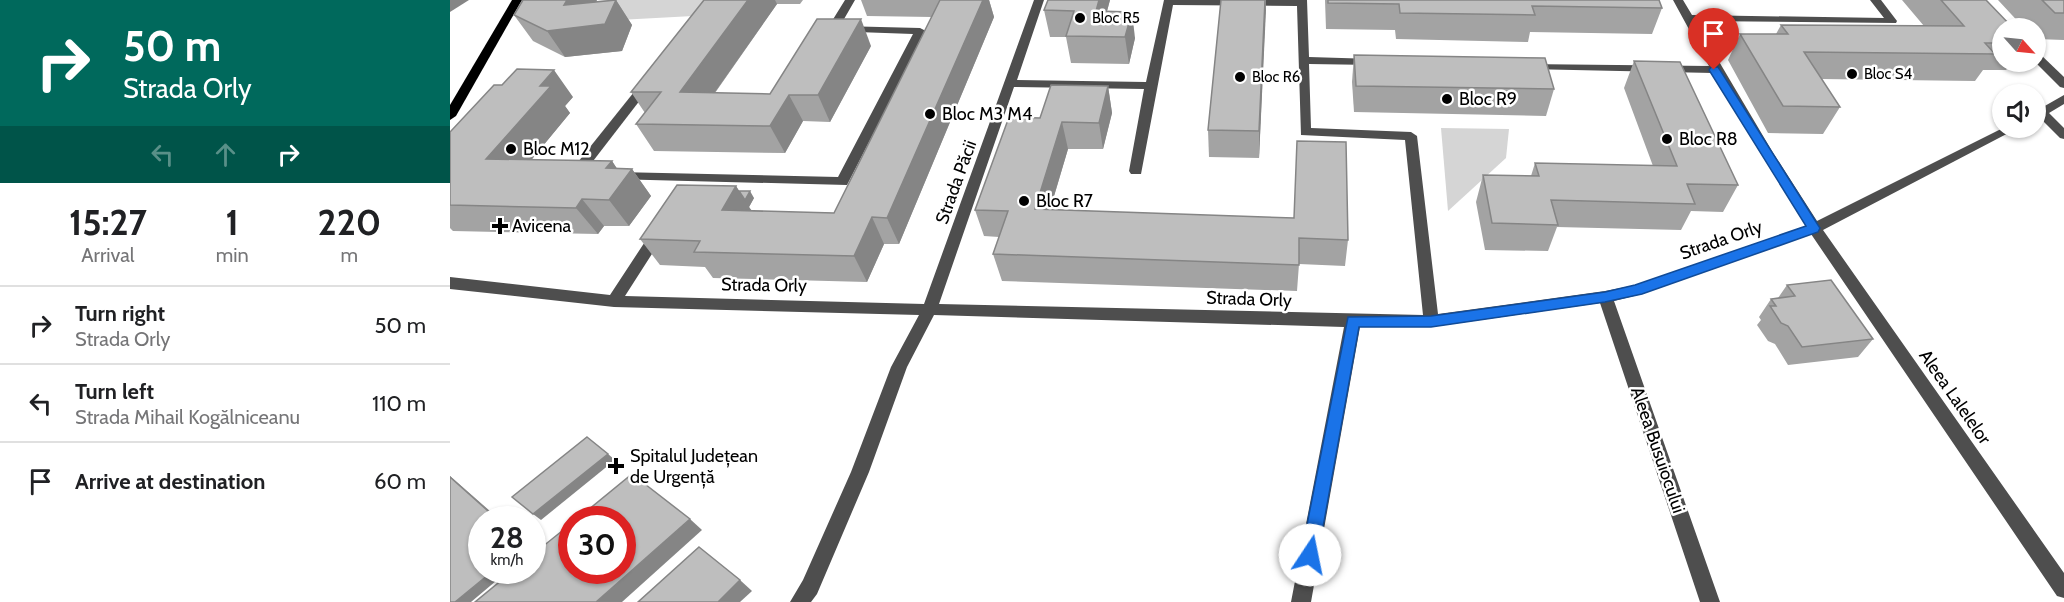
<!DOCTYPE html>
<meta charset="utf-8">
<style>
body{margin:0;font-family:Cabin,sans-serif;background:#f2f2f2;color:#202124;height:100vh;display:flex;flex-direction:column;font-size:22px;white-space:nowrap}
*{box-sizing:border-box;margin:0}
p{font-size:20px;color:#757577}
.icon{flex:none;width:33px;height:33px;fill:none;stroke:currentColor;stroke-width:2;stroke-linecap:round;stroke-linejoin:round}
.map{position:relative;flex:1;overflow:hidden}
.drawer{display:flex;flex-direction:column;background:#fff;width:450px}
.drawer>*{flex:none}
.banner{background:#00695c;color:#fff;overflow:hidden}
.needle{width:39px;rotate:117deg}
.fabs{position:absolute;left:1542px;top:18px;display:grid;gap:12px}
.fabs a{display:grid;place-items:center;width:54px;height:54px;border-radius:50%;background:#fff;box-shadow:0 2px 4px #0004;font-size:30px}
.speed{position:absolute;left:18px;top:506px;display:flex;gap:12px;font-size:30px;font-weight:700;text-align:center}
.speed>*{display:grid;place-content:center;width:78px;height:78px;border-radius:50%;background:#fff;box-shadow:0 2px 4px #0004;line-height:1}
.speed small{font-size:15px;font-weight:400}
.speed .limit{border:9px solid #d22;background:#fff;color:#111}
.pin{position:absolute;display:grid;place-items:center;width:51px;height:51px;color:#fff;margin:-62px -26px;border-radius:50% 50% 50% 0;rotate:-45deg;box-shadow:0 0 6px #0007}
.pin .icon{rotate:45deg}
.me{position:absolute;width:66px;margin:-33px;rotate:11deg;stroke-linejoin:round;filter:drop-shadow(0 0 4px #0008)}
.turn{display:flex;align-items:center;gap:21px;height:126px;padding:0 24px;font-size:27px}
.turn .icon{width:78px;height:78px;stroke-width:2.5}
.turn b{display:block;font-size:42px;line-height:51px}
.lanes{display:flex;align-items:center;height:57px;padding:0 24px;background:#0003;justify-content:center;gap:30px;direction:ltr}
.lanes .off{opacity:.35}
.eta{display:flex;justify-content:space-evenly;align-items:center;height:102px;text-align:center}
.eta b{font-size:36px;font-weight:700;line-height:42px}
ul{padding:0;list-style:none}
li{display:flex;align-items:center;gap:18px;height:78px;padding:0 24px;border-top:2px solid #e0e0e0}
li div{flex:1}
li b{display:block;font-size:22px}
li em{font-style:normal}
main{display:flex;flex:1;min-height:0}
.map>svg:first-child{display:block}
</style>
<main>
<section class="drawer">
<div class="banner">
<div class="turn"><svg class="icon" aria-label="right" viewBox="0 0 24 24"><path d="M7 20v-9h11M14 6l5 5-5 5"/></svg><div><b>50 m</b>Strada Orly</div></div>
<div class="lanes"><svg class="icon off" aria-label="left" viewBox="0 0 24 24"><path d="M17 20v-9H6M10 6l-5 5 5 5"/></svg><svg class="icon off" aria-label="ahead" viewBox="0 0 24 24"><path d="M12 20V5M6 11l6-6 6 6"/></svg><svg class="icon" aria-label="right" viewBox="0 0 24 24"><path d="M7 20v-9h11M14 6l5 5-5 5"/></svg></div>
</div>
<div class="eta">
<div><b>15:27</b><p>Arrival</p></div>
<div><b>1</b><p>min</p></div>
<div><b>220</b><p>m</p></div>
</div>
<ul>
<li><svg class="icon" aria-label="right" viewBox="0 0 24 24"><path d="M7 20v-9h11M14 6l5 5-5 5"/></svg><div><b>Turn right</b><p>Strada Orly</p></div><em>50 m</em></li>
<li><svg class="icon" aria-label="left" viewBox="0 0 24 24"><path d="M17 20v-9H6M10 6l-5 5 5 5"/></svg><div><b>Turn left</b><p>Strada Mihail Kogălniceanu</p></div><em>110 m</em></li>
<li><svg class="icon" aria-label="arrive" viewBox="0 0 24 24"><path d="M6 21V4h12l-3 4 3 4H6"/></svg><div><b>Arrive at destination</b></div><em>60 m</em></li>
</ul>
</section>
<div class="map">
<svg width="1614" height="602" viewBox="0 0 1614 602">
<rect width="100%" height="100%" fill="#fff"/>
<g fill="#d5d5d5">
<path d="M159 0H257L243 16 150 21Z"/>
<path d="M991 128 1059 129 1056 158 998 211Z"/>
</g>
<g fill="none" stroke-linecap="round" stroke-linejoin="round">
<g fill="#4e4e4e" fill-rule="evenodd">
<path d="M395 0H405L390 26 470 28 476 31 397 185 162 179 160 176 162 173 167 172 388 177 463 34 379 31 377 29Z"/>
<path d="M584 0H594L567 80 696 82 714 0H857L859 57 924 59 930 62 924 65 859 64 861 128 961 132 967 136 988 314 1155 291 1186 285 1356 226 1263 73 1077 69 1071 66 1073 64 1259 66 1223 0H1233L1242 15 1434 18 1420 0H1431L1447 21 1446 23 1245 21 1322 151 1367 221 1553 128H1568L1373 230 1614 573V598L1607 596 1361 234 1192 294 1164 301 1270 602H1250L1150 303 981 327H910L861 602H841L894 327 484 315 457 367 419 472 367 594 361 602H340L353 580 401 472 441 367 469 315 164 307 0 289V277L160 295 204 228 209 227 216 232 175 296 474 304ZM723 5 847 6 851 135 955 140 973 315 489 304 564 87 694 89 679 171 681 174H691Z"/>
<path d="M1586 53 1590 54 1614 77V88L1610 87 1585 62Z"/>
<path d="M188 91 194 95 130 178H120L118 175 120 172 184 92Z"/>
<path d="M1614 95V104L1599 113 1614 128V139L1610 138 1591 119 1586 120V111Z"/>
</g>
<path fill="#000" fill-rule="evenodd" d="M62 0H72L6 116 0 120V105Z"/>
</g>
<g fill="#a3a3a3">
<path d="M147 0 146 1 166 0 182 25 172 51 115 57 83 41 64 15Z"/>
<path d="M254 0H353L350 4H327L265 93 320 94 421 46 380 122 353 121 335 153 204 151 186 124 195 113 181 92Z"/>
<path d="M411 0H539L544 17 449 244H434L417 282 263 278 255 267 210 265 190 239 286 186 289 191 304 198 299 207 302 211 384 213 482 17 417 16Z"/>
<path d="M660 0 657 11 685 38 679 64 621 63 616 37H600L594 10Z"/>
<path d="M771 0H816L809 158 759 157 758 130Z"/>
<path d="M875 0H1209L1212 8 1202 34 1080 32 1078 42 946 39 945 30 876 29Z"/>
<path d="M1452 0H1536L1552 28V62H1563L1556 70H1533L1525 81 1371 79 1390 107 1373 134 1318 133 1278 60 1290 34H1326L1331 25 1474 26Z"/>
<path d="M1548 0H1614V40L1586 39V28H1574Z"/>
<path d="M904 55 1104 89 1096 116 904 112 902 82Z"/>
<path d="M1184 61 1288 185 1273 212 1241 211 1231 230 1107 227 1098 251 1035 250 1026 202 1033 175 1081 176 1085 163 1203 166 1174 88Z"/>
<path d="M658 86 662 113 653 149H618L600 210 898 240 895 266 849 264 847 291 552 281 543 254 549 237 534 236 525 210 590 118Z"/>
<path d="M123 97 115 106 120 113 81 160 162 161 167 169H182L201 196 179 226H154L148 234 3 231 0 228V132Z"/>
<path d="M1337 285 1423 339 1408 357 1338 365 1325 344 1318 341 1307 325 1311 320 1309 317 1321 299 1328 298Z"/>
</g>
<g fill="#858585">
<path d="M0 0H19L0 12Z"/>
<path d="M117 0H147L134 27 166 0 182 25 172 51 115 57 97 31Z"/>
<path d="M298 0H325L327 4 246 119 230 92Z"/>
<path d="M525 0H539L544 17 449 244 437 218Z"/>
<path d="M649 0H660L650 37 646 11Z"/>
<path d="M815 0 816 10 809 158V131Z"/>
<path d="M682 12 685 38 679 64 675 37Z"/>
<path d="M411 19 421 46 380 122 368 95Z"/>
<path d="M104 70 123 97 115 106 120 113 60 186 36 159 90 86Z"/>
<path d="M658 86 662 113 653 149 649 123Z"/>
<path d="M339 95 353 121 335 153 320 126Z"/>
<path d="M612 122 618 149 592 236 585 209Z"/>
<path d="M162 161 174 179 182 169 201 196 179 226 159 200 156 168Z"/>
<path d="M286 186 295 200 300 191 304 198 299 207 303 213 272 210Z"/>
<path d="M132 199 154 226 148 234 126 208Z"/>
<path d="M422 217 434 244 417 282 404 256Z"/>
<path d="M158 454 165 460 91 520 83 514Z"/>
<path d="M0 476 49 519H47L0 477Z"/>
<path d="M240 519 252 530 172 602H146Z"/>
<path d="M44 570H59L21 602H5Z"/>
<path d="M290 580 302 591 290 602H268Z"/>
</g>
<g fill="#bebebe" stroke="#858585" stroke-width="1.5">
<path d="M73 0H117L114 5 166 0 155 24 97 31 64 15Z"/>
<path d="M254 0H298L230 92 320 94 367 19H411L368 95H339L320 126 186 124 211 92H181Z"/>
<path d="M490 0H533L437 218 422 217 404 256 244 252 250 241 190 239 227 185 286 186 272 210 384 213Z"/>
<path d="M598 0H649L646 11 682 12 675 37 616 36 624 11 594 10Z"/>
<path d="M771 0H815L809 131 758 130Z"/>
<path d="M878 0H1209L1212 8 1082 6 1085 15 950 13 949 4 878 3Z"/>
<path d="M1491 0H1536L1563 28H1552V43H1535L1545 54 1354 52 1390 107 1333 106 1290 34H1338L1331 25 1514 26Z"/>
<path d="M1592 0H1614V13H1605Z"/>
<path d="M904 55 1095 58 1104 89 906 86Z"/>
<path d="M1184 61 1230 62 1288 185 1237 184 1245 204 1101 200 1108 225 1042 223 1033 175 1089 176 1085 163 1227 166Z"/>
<path d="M67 69 104 70 90 86H101L36 159 162 161 156 168 182 169 159 200 132 199 126 208 0 205V132L44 85H52Z"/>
<path d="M601 85 658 86 649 123 612 122 585 209 844 218 847 141 896 142 898 240 849 238V265L543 254 558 211 525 210 559 117 590 118Z"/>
<path d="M289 191H300L295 200Z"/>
<path d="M1381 280 1423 339 1352 347 1338 326 1331 323 1320 306H1326L1321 299 1345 296 1337 285Z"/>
<path d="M137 437 158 454 83 514 62 497Z"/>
<path d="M182 474 240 519 146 602H25L64 570H82V555L122 523V570H172V519H127Z"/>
<path d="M0 477 47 519H32V570H44L5 602H0Z"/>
<path d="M249 547 290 580 268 602H188Z"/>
</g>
<path fill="#1a73e8" stroke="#114b97" stroke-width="1.5" d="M1261 67H1268L1270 70 1368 225 1370 228 1368 232 1192 294 1155 302 981 327H909L868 555 866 561 860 563 854 561 851 555 898 317 981 316 1155 292 1185 285 1356 226 1259 70Z"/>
<g fill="#000" stroke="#fff" stroke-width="2">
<circle cx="630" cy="18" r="6"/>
<circle cx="1402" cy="74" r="6"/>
<circle cx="790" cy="77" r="6"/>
<circle cx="997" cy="99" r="6"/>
<circle cx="480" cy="114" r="6"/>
<circle cx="1217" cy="139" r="6"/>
<circle cx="61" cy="149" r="6"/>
<circle cx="574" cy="201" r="6"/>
<path d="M47 217h6v6h6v6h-6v6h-6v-6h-6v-6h6z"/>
<path d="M163 457h6v6h6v6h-6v6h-6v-6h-6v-6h6z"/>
</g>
<g text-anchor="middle" stroke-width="5" stroke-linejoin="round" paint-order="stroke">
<g font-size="15" fill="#000" stroke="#fff" text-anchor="start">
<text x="642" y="23">Bloc R5</text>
<text x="1414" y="79">Bloc S4</text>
<text x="802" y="82">Bloc R6</text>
</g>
<g font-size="18" fill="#000" stroke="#fff" text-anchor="start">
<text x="1009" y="105">Bloc R9</text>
<text x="492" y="120">Bloc M3 M4</text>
<text x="1229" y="145">Bloc R8</text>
<text x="73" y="155">Bloc M12</text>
<text x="586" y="207">Bloc R7</text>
<text x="62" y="232">Avicena</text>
<text x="180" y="462">Spitalul Județean<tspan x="180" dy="21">de Urgență</tspan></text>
</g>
<g font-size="18" fill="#000" stroke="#fff">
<text transform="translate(506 182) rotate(-70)" y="6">Strada Păcii</text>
<text transform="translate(1271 240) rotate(-19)" y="6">Strada Orly</text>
<text transform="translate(314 285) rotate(1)" y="6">Strada Orly</text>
<text transform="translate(799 299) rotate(2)" y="6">Strada Orly</text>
<text transform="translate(1505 397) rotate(55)" y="6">Aleea Lalelelor</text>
<text transform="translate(1208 450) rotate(71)" y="6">Aleea Busuiocului</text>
</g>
</g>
</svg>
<div class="fabs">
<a><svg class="needle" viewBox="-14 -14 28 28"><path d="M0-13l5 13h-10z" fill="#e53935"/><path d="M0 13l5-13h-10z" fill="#757577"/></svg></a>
<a><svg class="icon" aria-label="sound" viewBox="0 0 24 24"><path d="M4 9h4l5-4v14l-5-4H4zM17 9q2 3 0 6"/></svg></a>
</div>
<div class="speed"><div>28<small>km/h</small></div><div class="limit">30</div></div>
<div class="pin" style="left:1264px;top:70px;background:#d93025"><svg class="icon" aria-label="arrive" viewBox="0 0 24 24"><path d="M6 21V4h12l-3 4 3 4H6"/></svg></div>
<svg class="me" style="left:860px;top:555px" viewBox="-20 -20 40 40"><circle r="19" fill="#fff"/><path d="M0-13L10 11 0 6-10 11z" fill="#1a73e8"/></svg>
</div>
</main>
